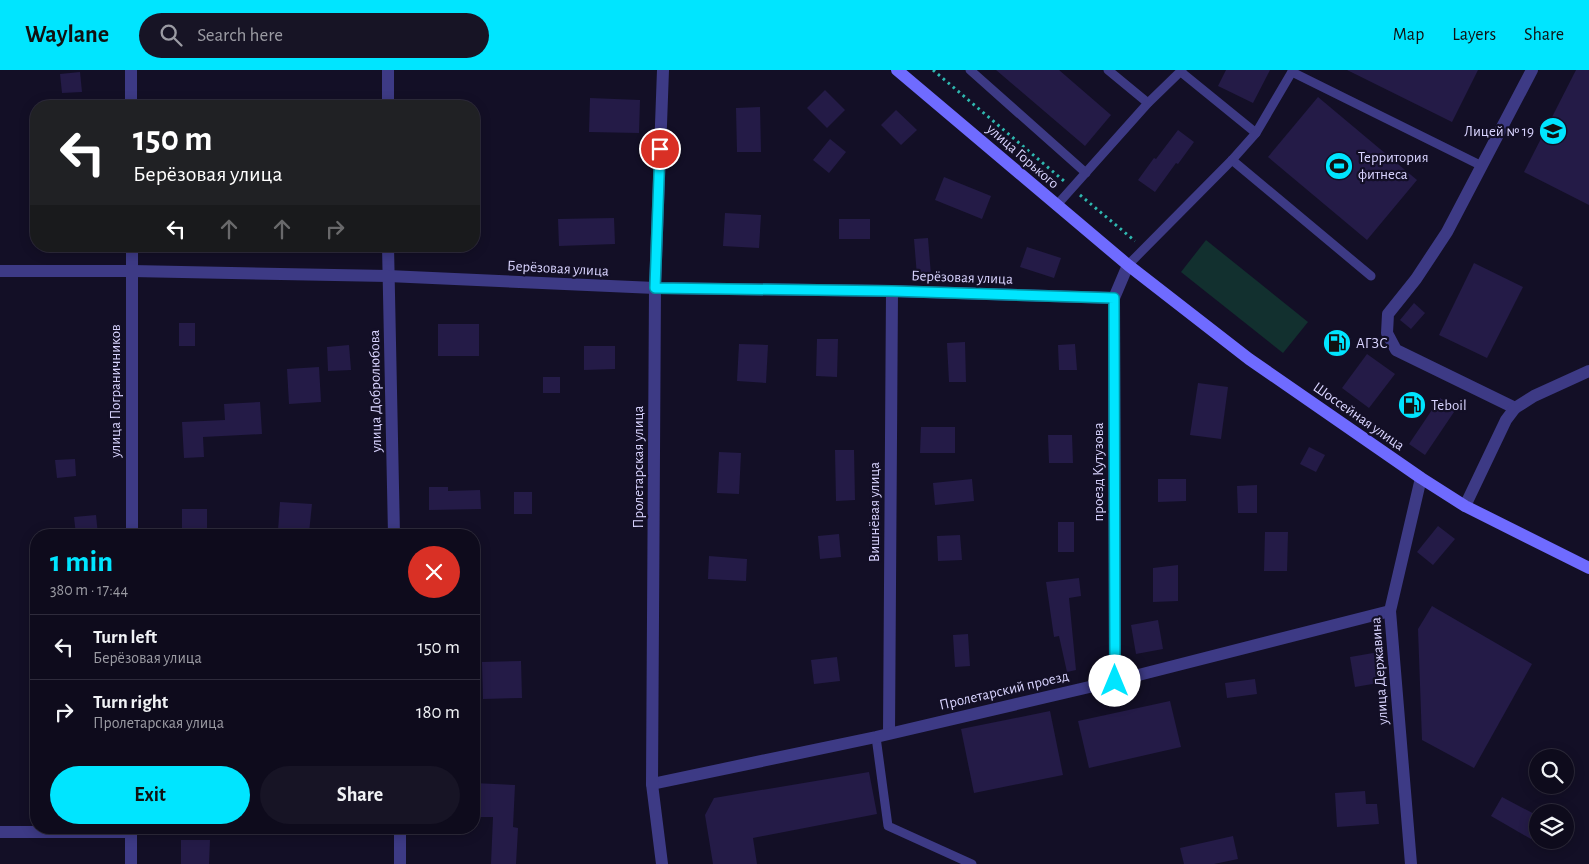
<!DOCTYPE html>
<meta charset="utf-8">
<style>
body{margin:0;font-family:"Alegreya Sans",sans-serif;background:#171425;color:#f1f3f6;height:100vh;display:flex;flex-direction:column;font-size:19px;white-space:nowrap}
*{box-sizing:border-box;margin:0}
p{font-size:16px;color:#9b9ba3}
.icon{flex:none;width:28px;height:28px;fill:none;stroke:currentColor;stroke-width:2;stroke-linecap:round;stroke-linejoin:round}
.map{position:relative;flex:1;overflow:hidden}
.side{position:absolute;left:30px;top:459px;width:450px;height:305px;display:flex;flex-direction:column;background:#0e0b1c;border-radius:20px;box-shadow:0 2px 12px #0003,0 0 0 1px #2e2b3b}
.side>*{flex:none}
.hud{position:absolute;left:30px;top:30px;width:450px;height:152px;border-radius:20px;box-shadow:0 2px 12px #0003,0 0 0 1px #2e2b3b;background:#202124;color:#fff;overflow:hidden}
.controls{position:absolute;left:1529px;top:679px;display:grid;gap:10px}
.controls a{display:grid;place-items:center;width:45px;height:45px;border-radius:50%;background:#0e0b1c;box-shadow:0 2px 12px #0003,0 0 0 1px #2e2b3b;font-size:25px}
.pin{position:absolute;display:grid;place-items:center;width:42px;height:42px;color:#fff;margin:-21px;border:2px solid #fff;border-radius:50%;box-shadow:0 1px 5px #0007}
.me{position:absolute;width:55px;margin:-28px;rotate:0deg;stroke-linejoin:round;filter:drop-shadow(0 0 4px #0008)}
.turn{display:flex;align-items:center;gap:18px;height:105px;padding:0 20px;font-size:22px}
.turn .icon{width:65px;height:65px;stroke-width:2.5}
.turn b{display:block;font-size:35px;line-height:42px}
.lanes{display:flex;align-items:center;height:48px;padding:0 20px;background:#0003;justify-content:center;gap:25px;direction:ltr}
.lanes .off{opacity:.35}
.round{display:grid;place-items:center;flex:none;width:52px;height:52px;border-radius:26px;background:#171425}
.overview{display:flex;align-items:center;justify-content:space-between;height:85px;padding:0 20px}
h1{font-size:30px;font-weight:700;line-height:38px;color:#00e5ff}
.action{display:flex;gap:10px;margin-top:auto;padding:10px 20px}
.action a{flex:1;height:58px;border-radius:30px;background:#00e5ff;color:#111;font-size:20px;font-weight:700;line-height:58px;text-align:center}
.action a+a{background:#171425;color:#f1f3f6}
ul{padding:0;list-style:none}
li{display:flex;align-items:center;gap:15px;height:65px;padding:0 20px;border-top:1px solid #2e2b3b}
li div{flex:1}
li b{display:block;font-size:19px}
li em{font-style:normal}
header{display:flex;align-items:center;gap:30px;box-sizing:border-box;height:70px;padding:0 25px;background:#00e5ff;color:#111}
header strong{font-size:24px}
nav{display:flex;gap:28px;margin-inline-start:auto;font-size:18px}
.search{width:350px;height:45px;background:#171425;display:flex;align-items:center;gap:12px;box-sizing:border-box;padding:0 18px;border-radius:28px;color:#9b9ba3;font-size:19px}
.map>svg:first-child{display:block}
</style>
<header>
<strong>Waylane</strong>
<div class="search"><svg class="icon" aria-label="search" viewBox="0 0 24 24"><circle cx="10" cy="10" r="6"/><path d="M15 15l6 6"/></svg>Search here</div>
<nav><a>Map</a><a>Layers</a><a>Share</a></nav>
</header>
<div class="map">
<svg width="1589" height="794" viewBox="0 0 1589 794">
<rect width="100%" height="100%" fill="#130f26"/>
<path fill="#12302f" d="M1206 170 1308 252 1283 283 1181 202Z"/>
<g fill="#241b47">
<path d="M996 0H1059L1111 45 1085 76Z"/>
<path d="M1226 0H1270L1253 33 1218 16Z"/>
<path d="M1347 0H1478L1452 52Z"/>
<path d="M1576 0H1589V135L1524 102Z"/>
<path d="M80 2 82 22 62 23 60 4Z"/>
<path d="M825 20 845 40 827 58 807 38Z"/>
<path d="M1318 27 1417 110 1367 170 1268 87Z"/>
<path d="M590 28 640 30 639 63 589 62Z"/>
<path d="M760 37 761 82H737L736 38Z"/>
<path d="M896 40 917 60 901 75 881 55Z"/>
<path d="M1178 60 1194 72 1178 94 1176 93 1155 122 1138 110 1154 88 1156 89Z"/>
<path d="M830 69 846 82 829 103 813 90Z"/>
<path d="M944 107 991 126 982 149 935 130Z"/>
<path d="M725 143 761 145 759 178 723 176Z"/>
<path d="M614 148 615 174 559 176 558 149Z"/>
<rect x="839" y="149" width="31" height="20"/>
<path d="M928 168 931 205 917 206 914 169Z"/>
<path d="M1027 177 1061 188 1054 208 1020 197Z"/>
<path d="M1474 193 1523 217 1487 288 1439 265Z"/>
<path d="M1414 233 1425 243 1411 259 1400 250Z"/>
<rect x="179" y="253" width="16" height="23"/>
<rect x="438" y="254" width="41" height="32"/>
<path d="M817 269H838L837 307 816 306Z"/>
<path d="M965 272 966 312H949L947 273Z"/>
<path d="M739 274 768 275 766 313 737 311Z"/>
<path d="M1075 274 1077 300H1059L1058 275Z"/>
<path d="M349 275 351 300 328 301 327 277Z"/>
<path d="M584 276H615V299L584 300Z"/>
<path d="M1367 284 1395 304 1369 338 1342 318Z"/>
<path d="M319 297 321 332 289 334 287 299Z"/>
<rect x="543" y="307" width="17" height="16"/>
<path d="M1198 313 1228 317 1221 369 1190 365Z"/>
<path d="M1440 328 1456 339 1425 385 1409 374Z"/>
<path d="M260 332 262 364 203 367 204 387 184 388 182 352 225 350 224 334Z"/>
<path d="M921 357H955V383H920Z"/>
<path d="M1048 365H1072L1073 393H1049Z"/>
<path d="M1309 377 1325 385 1316 402 1300 394Z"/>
<path d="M835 380H854L855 430 836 431Z"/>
<path d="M719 382 741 383 739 424 717 423Z"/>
<path d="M75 389 76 406 57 408 55 390Z"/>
<path d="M972 409 974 431 935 435 933 413Z"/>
<path d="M1158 409H1186V431L1158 432Z"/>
<path d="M1257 415V443H1238L1237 416Z"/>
<path d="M429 417H448V421L480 420 481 439 429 440Z"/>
<rect x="514" y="422" width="18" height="22"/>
<path d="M280 432 312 434 309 463 278 461Z"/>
<rect x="182" y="439" width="25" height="26"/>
<path d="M96 445 98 465H76L74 447Z"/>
<rect x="1058" y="452" width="16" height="30"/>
<path d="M1438 456 1455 469 1433 495 1417 482Z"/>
<path d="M1265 462H1288L1287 501H1264Z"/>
<path d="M839 464 841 487 820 489 818 466Z"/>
<path d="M960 465 962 490 938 491 937 466Z"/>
<path d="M709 486 747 489 746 511 708 509Z"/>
<path d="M1178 495V531L1153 532V498Z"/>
<path d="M1079 508 1081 526 1069 528 1076 600 1067 602 1059 566 1054 567 1046 512Z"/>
<path d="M1432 536 1532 594 1474 698 1422 670 1418 559Z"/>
<path d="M1158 550 1163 579 1136 584 1131 555Z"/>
<path d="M968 564 970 596 955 597 953 565Z"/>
<path d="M1379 582 1384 612 1355 617 1350 587Z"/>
<path d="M837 587 840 611 814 614 811 590Z"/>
<path d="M521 591 522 628 483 629 482 592Z"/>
<path d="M1255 609 1257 624 1227 628 1225 613Z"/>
<path d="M1170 631 1181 677 1089 698 1078 651Z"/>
<path d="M1050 641 1063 705 974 723 961 659Z"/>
<path d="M869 702 877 744 753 768 757 794H713L705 745 714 728Z"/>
<path d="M474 713 515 715 513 757 518 758 516 794H491L493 747H474Z"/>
<path d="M1365 721 1366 734H1377L1379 754 1337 757 1335 723Z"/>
<path d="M1502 727 1538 746V757L1531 769 1491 746Z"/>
<path d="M1233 766 1238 789 1214 794H1184L1180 778Z"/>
<path d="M181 770H210L209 794H181Z"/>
</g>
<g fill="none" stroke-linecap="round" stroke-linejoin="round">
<g stroke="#2fb8b0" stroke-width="3" stroke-dasharray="2.5 4" stroke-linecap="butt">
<path d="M933 0 1064 111"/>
<path d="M1080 125 1135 171"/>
</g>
<g stroke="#3d3a85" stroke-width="9">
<path d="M970 0 1086 103"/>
<path d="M1108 0 1148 33"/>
<path d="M1181 2 1256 63"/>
<path d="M1292 2 1482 96"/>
<path d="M1232 90 1371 206"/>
<path d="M1056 136 1148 33 1182 0"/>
<path d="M1128 195 1232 90 1256 63 1293 0"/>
<path d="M876 667 888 756 972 794"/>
</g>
<g stroke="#3d3a85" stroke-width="12">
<path d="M131 0V36"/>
<path d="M388 0V36"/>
<path d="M388 176 394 465"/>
<path d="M0 201H132L388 206 655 218 892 221 1114 228"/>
<path d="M1515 338 1396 280 1387 263 1388 244 1416 209 1447 162 1532 0"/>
<path d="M1465 436 1506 350 1515 338 1534 326 1589 301"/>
<path d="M132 465V176"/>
<path d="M1115 611 1114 228 1128 195"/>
<path d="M889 663 892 221"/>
<path d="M652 714 876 667 1115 611 1390 541"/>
<path d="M131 758V794"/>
<path d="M0 762H131"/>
<path d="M400 794V758"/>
<path d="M662 794 652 714 655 218 663 0"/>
<path d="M1411 794 1390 541 1421 408"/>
</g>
<path stroke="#6f6bff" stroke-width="12" d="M897 0 1128 195 1249 289 1421 408 1465 436 1589 498"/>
</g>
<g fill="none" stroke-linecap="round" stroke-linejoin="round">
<defs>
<path id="route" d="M660 79 655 218 892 221 1114 228 1115 611"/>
</defs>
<use href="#route" stroke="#0095a6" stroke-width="12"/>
<use href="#route" stroke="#00e5ff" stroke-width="9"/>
</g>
<defs>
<symbol id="school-disc" viewBox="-11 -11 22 22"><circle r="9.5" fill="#00e5ff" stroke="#130f26"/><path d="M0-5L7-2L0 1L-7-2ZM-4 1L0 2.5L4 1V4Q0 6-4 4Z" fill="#111"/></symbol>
<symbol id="stadium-disc" viewBox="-11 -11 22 22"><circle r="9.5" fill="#00e5ff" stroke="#130f26"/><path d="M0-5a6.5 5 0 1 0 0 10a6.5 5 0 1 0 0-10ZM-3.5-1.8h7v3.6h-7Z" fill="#111"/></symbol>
<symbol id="fuel-disc" viewBox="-11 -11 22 22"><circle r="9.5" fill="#00e5ff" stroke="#130f26"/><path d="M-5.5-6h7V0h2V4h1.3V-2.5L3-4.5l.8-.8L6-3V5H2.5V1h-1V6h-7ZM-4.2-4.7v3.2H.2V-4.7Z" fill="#111"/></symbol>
</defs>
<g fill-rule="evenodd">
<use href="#school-disc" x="1537" y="45" width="32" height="32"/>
<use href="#stadium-disc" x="1323" y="80" width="32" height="32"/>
<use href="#fuel-disc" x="1321" y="257" width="32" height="32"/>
<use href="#fuel-disc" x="1396" y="319" width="32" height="32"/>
</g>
<g text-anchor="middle" stroke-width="4.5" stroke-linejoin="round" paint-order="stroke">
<g font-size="15" fill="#d9d4ff" stroke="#130f26" text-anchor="start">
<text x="1534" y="66" text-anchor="end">Лицей № 19</text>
<text x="1358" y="92">Территория<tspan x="1358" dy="17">фитнеса</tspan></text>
<text x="1356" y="278">АГЗС</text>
<text x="1431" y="340">Teboil</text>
</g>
<g font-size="15" fill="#d9d4ff" stroke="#130f26">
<text transform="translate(1023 86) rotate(41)" y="5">улица Горького</text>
<text transform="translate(558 198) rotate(3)" y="5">Берёзовая улица</text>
<text transform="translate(962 207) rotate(2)" y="5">Берёзовая улица</text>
<text transform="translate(115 321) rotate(-90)" y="5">улица Пограничников</text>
<text transform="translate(375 321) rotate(-91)" y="5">улица Добролюбова</text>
<text transform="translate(1359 346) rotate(35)" y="5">Шоссейная улица</text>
<text transform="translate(638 397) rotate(-90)" y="5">Пролетарская улица</text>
<text transform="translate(1098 402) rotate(-90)" y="5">проезд Кутузова</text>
<text transform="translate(874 442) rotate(-90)" y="5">Вишнёвая улица</text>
<text transform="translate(1379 601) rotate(-94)" y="5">улица Державина</text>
<text transform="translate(1004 620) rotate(-13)" y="5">Пролетарский проезд</text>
</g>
</g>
</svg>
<div class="controls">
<a><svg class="icon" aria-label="search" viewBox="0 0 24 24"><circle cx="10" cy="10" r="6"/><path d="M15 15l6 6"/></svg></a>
<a><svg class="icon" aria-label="layers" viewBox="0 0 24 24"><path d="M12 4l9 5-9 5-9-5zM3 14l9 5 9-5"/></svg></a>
</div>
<div class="pin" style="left:660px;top:79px;background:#d93025"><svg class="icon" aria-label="arrive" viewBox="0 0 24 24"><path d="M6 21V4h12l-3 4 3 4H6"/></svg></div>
<svg class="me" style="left:1115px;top:611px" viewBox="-20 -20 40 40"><circle r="19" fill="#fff"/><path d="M0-13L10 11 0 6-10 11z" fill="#00e5ff"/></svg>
<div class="hud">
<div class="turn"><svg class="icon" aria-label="left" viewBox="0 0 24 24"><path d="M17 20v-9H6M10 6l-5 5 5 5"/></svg><div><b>150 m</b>Берёзовая улица</div></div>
<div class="lanes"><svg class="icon" aria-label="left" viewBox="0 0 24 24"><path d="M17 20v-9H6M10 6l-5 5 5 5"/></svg><svg class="icon off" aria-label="ahead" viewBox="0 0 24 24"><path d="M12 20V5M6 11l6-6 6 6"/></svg><svg class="icon off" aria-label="ahead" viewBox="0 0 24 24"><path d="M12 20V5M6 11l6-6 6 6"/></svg><svg class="icon off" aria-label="right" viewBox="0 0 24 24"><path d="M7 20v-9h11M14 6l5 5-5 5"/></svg></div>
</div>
<section class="side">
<div class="overview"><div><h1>1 min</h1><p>380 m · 17:44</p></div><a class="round" style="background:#d93025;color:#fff"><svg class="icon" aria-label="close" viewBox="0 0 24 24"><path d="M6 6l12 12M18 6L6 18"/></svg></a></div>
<ul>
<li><svg class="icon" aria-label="left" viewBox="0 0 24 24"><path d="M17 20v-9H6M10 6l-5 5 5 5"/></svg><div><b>Turn left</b><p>Берёзовая улица</p></div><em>150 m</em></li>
<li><svg class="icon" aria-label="right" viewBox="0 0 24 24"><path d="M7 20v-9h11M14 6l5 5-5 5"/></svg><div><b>Turn right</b><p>Пролетарская улица</p></div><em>180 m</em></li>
</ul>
<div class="action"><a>Exit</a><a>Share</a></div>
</section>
</div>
